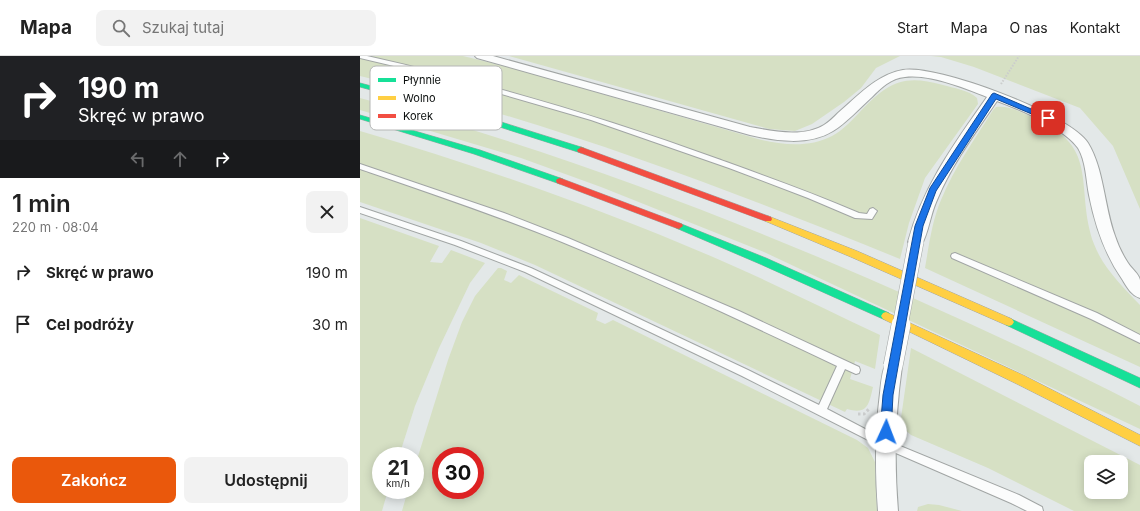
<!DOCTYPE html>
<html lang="pl">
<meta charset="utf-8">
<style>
body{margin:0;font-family:Inter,sans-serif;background:#f2f2f2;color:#222;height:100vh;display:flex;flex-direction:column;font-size:15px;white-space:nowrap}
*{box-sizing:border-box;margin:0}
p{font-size:13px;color:#767676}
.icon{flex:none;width:22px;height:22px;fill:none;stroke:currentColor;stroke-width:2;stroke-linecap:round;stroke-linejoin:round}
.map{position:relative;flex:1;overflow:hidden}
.details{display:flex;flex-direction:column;background:#fff;width:360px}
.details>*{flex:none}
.banner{background:#202124;color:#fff;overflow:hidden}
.fabs{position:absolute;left:724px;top:399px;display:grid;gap:8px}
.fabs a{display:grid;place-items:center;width:44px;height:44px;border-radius:8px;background:#fff;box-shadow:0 2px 10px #0003;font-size:20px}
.speed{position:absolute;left:12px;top:391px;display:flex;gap:8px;font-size:20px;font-weight:700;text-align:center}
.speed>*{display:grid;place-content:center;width:52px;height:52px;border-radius:50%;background:#fff;box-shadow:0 2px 10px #0003;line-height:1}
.speed small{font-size:10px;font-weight:400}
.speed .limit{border:6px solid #d22;background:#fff;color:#111}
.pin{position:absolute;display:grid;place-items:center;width:34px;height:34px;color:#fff;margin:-17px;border-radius:8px;box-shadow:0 2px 6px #0006}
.me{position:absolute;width:44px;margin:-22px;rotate:2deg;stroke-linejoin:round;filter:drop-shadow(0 0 3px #0008)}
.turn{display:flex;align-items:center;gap:14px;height:84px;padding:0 12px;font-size:18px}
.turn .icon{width:52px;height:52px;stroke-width:2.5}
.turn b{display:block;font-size:28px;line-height:34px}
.lanes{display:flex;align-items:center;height:38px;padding:0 12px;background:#0003;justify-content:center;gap:20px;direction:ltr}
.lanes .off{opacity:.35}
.round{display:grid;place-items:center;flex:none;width:42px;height:42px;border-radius:8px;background:#f2f2f2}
.overview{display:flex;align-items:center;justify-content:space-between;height:68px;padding:0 12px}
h1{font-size:24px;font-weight:600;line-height:30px}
.button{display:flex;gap:8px;margin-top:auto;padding:8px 12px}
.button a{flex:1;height:46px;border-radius:8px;background:#ea580c;color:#fff;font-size:16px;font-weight:600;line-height:46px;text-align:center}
.button a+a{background:#f2f2f2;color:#222}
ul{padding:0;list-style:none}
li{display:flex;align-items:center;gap:12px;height:52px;padding:0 12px}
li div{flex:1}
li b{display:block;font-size:15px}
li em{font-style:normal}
header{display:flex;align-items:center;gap:24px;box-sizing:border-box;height:56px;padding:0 20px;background:#fff;border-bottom:1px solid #e0e0e0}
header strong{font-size:19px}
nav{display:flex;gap:22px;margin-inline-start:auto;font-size:14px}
.search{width:280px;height:36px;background:#f2f2f2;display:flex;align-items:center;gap:10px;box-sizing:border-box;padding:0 14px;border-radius:8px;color:#767676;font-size:15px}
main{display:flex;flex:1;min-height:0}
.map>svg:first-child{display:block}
</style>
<header>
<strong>Mapa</strong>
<div class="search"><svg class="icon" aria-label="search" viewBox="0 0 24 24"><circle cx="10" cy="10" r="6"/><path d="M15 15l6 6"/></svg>Szukaj tutaj</div>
<nav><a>Start</a><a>Mapa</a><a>O nas</a><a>Kontakt</a></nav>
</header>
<main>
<section class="details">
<div class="banner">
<div class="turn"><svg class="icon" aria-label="right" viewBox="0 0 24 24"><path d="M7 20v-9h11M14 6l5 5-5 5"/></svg><div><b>190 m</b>Skręć w prawo</div></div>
<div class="lanes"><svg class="icon off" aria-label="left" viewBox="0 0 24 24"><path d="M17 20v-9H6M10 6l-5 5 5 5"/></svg><svg class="icon off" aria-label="ahead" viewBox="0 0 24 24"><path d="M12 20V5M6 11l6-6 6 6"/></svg><svg class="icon" aria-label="right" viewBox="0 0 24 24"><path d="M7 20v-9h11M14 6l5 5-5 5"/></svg></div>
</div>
<div class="overview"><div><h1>1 min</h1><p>220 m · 08:04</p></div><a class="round"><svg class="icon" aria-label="close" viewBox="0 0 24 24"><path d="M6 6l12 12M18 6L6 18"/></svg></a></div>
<ul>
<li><svg class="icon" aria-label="right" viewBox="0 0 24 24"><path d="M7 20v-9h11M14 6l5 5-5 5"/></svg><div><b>Skręć w prawo</b></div><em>190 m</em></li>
<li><svg class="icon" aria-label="arrive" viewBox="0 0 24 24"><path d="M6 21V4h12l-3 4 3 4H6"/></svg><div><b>Cel podróży</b></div><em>30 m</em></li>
</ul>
<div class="button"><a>Zakończ</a><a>Udostępnij</a></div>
</section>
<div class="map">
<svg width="780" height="455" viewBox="0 0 780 455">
<rect width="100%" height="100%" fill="#e3e8e8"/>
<g fill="#d6e0c4" fill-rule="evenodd">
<path d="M0 0H103L152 12 398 83C422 89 449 92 472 80 483 74 490 66 498 58 526 28 541 17 583 29 593 32 609 34 617 42L618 48 565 122 549 167 540 203C363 131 186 64 0 20Z"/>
<path d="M149 0H540L516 12 501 32 484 46 452 68 435 75 409 73Z"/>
<path d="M571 0H780V153L753 90 720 52 614 11 581 1Z"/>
<path d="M0 42C157 83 308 138 458 201 567 247 675 296 780 350V373L404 196 241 131 161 102 0 54Z"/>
<path d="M636 51C650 49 662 57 674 62 742 91 714 133 734 188 743 212 763 231 780 249V311L565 212C569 189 572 165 581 144 594 112 615 83 633 54Z"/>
<path d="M0 75C120 110 238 152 353 201 409 225 465 253 520 279L515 313 495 305 490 323 513 331C509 348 508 359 487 353L485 356 175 209 121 187 0 146Z"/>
<path d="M0 162 79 190 70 206 82 207 91 194 125 207 110 227 79 292 55 350 39 400H21V434H28L22 455H0Z"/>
<path d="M138 212H141L147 215 144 224 151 227 159 219 163 221 236 256 238 257 236 264 245 268 253 264 497 384 508 392 515 406 517 455H42L48 434H55V410L88 304 102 266 115 240ZM81 400H115V434H81Z"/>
<path d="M551 292 780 409V455H714L628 412 551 379 544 373 541 362ZM731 406H761V436H731Z"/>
<path d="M568 448 579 449 602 455H557L558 451Z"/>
</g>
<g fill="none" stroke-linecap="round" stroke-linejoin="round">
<defs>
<g id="lane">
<path d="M0 0H7C127 27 243 61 358 103 405 120 453 137 499 157L507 158 510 153 513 152 517 155 512 163 495 162 448 142 369 112 231 64 93 24 0 2Z"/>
<path d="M0 108 144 157 208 182 379 255 499 311 500 314 499 317 496 318 485 313 467 353 528 385 659 439 682 451 683 455H667L651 447 522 391 382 320 165 216 95 189 0 157V151L101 185 171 212 388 314 459 349 477 310C386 267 295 224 202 186 135 159 67 136 0 113Z"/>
<path d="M595 197 737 257 780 279V287L731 263 592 202 591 200 592 198Z"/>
</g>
<g id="street">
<path d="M115 0H133L390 71C413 75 443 82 464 69 469 66 474 61 478 57 498 40 516 19 543 14 576 8 710 58 728 87 744 113 744 150 755 180 758 189 762 198 768 207 771 212 779 218 780 224 780 229 780 237 780 242 771 239 767 231 762 223 744 197 735 169 729 139 726 124 726 105 718 92 704 72 659 53 637 45 615 77 592 108 577 144 570 159 569 176 561 190L556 192 551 190 548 186C563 130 594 88 627 41 604 32 570 18 545 21 531 22 521 32 512 41 501 51 485 68 473 75 449 90 416 85 390 79L117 2Z"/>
<path d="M533 301 539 304 542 310C535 359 534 406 538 455H518C515 416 515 376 520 337 521 326 522 314 527 304Z"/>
</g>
<g id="fast">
<path d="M0 27 103 54 224 92 225 94 221 97 99 58 0 31Z"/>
<path d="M0 59 120 94 203 123 204 125 200 128 114 98 0 63Z"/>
<path d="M319 167 406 202 529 257 531 260 529 263 526 264 523 263 400 208 316 172 315 170 316 168Z"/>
<path d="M649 262 780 322V332L646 269 644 266 646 263Z"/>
</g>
<g id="slow">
<path d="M408 160 497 195 652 263 654 266 652 269 649 270 646 269 491 201 405 165 404 163 405 161Z"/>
<path d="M526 256 665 320 780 379V390L657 328 523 263 521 260 523 257Z"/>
</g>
<g id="jam">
<path d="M221 91 411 161 412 163 411 165H405L218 96 217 94Z"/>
<path d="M200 122 322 168 323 170 319 173 316 172 197 127 196 125 197 123Z"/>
</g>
</defs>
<use href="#lane" stroke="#a1a5a4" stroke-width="2"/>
<use href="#street" stroke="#a1a5a4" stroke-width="2"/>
<use href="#fast" stroke="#a1a5a4" stroke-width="1"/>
<use href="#slow" stroke="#a1a5a4" stroke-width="1"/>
<use href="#jam" stroke="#a1a5a4" stroke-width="1"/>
<path stroke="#cbcdcd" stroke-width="2" stroke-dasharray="1.5 1.5" stroke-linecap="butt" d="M641 28 659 0"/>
<path stroke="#cbcdcd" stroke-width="3" stroke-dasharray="2.5 2.5" stroke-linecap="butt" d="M498 358H504L509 353"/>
<use href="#lane" fill="#fbfcfc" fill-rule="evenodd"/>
<use href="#street" fill="#fbfcfc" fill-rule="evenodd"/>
<use href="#fast" fill="#16e098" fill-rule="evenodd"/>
<use href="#slow" fill="#ffcf43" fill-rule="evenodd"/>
<use href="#jam" fill="#f24e42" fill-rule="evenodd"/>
<defs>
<path id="street-bridge-far1" d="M540 270 556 186"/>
<path id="street-bridge" d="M533 310 541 269"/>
</defs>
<use href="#street-bridge-far1" stroke="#a1a5a4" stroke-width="16" stroke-linecap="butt"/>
<use href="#street-bridge" stroke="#a1a5a4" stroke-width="20" stroke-linecap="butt"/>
<use href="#street-bridge-far1" stroke="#fbfcfc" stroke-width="15"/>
<use href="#street-bridge" stroke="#fbfcfc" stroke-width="19"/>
</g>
<path fill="#1a73e8" stroke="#114b97" d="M634 37 692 62 688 65 686 64 636 43 576 135 563 170 533 339 531 376 530 379 526 381 522 379 520 376 523 339 555 170 570 132 632 38Z"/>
<rect x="10" y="10" width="132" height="64" rx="6" fill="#fff" stroke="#b6b7b6" stroke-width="1"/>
<rect x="18" y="22" width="18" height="4" fill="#16e098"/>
<rect x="18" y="40" width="18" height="4" fill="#ffcf43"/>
<rect x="18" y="58" width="18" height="4" fill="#f24e42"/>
<g font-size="11" fill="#0a0e0d">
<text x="43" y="28">Płynnie</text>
<text x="43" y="46">Wolno</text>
<text x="43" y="64">Korek</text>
</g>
</svg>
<div class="fabs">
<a><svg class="icon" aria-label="layers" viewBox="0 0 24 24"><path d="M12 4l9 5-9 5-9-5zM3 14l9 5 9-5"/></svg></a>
</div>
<div class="speed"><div>21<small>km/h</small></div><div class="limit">30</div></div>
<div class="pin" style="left:688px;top:62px;background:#d93025"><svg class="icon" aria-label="arrive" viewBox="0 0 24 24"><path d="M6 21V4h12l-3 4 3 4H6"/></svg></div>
<svg class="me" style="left:526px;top:376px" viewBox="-20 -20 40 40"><circle r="19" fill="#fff"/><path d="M0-13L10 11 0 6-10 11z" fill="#1a73e8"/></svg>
</div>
</main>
